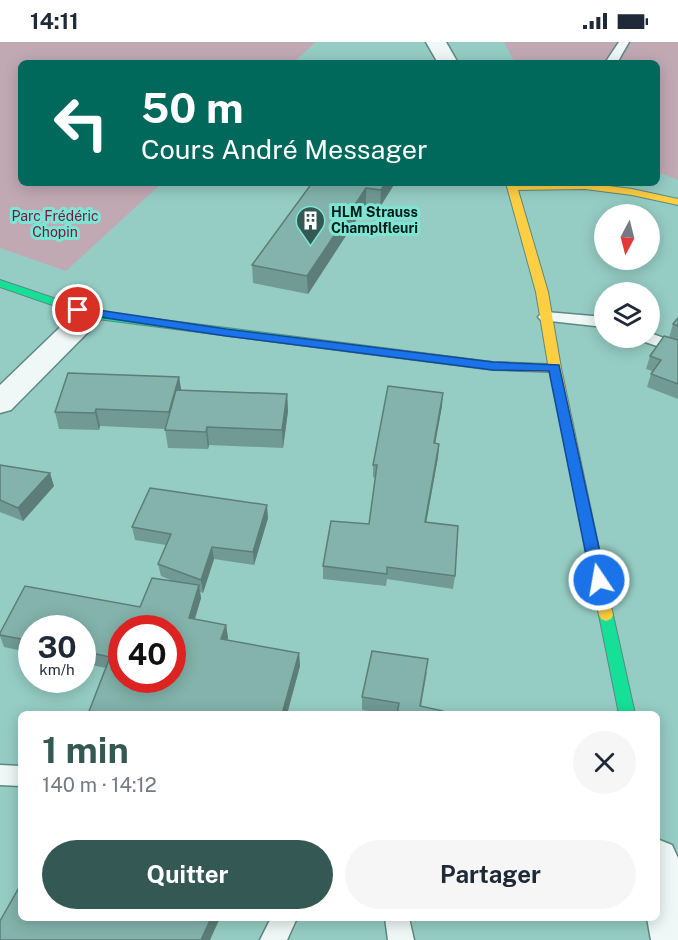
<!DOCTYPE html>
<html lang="fr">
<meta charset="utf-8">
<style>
body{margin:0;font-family:"Public Sans",sans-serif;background:#f6f6f7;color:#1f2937;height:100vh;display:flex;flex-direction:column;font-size:22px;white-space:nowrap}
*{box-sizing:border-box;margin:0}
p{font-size:20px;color:#747a83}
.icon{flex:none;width:33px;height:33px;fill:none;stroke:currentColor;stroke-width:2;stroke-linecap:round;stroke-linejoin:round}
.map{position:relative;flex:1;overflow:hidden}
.panel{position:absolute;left:18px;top:669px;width:642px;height:210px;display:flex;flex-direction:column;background:#fff;border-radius:9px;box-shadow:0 3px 15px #0003}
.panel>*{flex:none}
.guide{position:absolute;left:18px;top:18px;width:642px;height:126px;border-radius:9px;box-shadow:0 3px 15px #0003;background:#00695c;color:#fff;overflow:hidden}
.needle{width:39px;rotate:187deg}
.fabs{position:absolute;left:594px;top:162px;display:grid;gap:12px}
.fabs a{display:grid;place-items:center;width:66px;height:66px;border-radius:50%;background:#fff;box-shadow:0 3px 15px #0003;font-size:30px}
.speed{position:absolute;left:18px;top:573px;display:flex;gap:12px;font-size:30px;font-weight:700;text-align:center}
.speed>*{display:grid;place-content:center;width:78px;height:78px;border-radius:50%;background:#fff;box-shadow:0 3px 15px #0003;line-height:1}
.speed small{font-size:15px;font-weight:400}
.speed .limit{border:9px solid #d22;background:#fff;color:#111}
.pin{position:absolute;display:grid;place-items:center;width:51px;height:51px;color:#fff;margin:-26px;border:3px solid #fff;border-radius:50%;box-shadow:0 2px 6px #0007}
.me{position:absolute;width:66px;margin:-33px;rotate:348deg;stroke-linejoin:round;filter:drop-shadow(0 0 4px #0008)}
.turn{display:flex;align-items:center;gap:21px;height:126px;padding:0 24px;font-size:27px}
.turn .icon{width:78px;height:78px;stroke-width:2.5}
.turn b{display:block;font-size:42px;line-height:51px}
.round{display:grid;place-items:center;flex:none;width:63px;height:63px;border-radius:32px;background:#f6f6f7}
.overview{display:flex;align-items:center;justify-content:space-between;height:102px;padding:0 24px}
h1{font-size:36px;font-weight:700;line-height:45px;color:#345954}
.button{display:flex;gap:12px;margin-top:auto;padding:12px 24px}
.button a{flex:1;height:69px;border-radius:36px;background:#345954;color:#fff;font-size:24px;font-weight:700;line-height:69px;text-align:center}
.button a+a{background:#f6f6f7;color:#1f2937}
.status{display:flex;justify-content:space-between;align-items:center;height:42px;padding:0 30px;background:#fff;direction:ltr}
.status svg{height:16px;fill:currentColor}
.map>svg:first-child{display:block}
</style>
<div class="status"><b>14:11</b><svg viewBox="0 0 49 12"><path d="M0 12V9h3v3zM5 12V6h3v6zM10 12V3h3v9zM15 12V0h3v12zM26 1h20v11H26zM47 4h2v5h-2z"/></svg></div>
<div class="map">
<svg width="678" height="898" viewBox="0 0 678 898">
<rect width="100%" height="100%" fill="#95cdc4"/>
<g fill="#c1a9b3">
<path d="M0 0H316L293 21H21V141H162L66 229 0 206Z"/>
<path d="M504 0H678V138L657 130V21H515Z"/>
</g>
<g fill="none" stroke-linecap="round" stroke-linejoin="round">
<defs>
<g id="lane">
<path d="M619 0H629L617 21H605Z"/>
<path d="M546 270 604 275V285L541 278 538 275 541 272Z"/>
<path d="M650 291 678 301V311L642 299 641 296H650Z"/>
<path d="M0 723 21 724V744L0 743Z"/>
<path d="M271 876H297L287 898H260Z"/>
<path d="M385 876H409L414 898H388Z"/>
</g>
<g id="street">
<path d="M426 0H446L458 21H438Z"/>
<path d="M90 263 100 266 104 272 100 278 11 368 0 371V343L80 266Z"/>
<path d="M657 797 672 803 678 816V898H651L647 876H657Z"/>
</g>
<g id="fast">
<path d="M0 238 92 269 375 305 381 309 375 313 90 276 0 245Z"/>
<path d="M606 567 611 569 613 573 635 672H619L599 573 601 569Z"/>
</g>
<path id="slow" d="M506 141H585L632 147 678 157V163L632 153 585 147 518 148 548 250 561 326 613 573 611 577 606 579 601 577 599 573 550 330 493 328 375 313 369 309 375 305 493 320 548 322 536 250Z"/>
</defs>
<use href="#lane" stroke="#5e8882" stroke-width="3"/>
<use href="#street" stroke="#5e8882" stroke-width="3"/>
<use href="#fast" stroke="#5e8882" stroke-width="2"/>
<use href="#slow" stroke="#5e8882" stroke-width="2"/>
<use href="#lane" fill="#eff8f6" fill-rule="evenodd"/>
<use href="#street" fill="#eff8f6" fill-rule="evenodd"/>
<use href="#fast" fill="#16e098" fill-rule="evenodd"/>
<use href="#slow" fill="#ffcf43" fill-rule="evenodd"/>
</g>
<g fill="#719a94">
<path d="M312 141H395L380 165 366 163 308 252 253 241 252 223Z"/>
<path d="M678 276V357L647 345 651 332 652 329 646 327 650 314 669 296 673 282Z"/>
<path d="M179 335 181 348 287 352 288 369 283 406 209 403 208 407 168 406 165 387 100 384 99 388 59 387 55 370Z"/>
<path d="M442 364 435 401 439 402 438 415 426 480 455 534 453 547 387 537 386 544 323 537V524L369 482 375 436 373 435V423Z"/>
<path d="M0 423 54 444 23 479 0 470Z"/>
<path d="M268 476 254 523 214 517 203 551 200 550 201 556 195 577 226 583 228 596 227 598 299 611 300 624 287 672H88L106 626 82 621V586H32V611L4 605 0 594V591L140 565 175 540 161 534 158 522 166 503 135 498 132 485Z"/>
<path d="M427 630 421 664 443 672H388L362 668V655Z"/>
</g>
<g fill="#5c7d78">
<path d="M385 141H395L380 165 381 148Z"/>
<path d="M366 146V163L308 252 307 234Z"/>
<path d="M179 335 182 353 172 387 169 370Z"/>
<path d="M443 351 442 364 433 414 434 401Z"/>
<path d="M287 352 288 369 283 406 282 388Z"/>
<path d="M96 367 100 384 99 388 95 371Z"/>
<path d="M207 385 209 403 208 407 206 390Z"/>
<path d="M439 402 438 415 424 493 425 480Z"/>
<path d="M50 431 54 444 23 479 18 466Z"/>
<path d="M267 463 268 476 254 523 253 510Z"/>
<path d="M212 505 214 517 203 551 201 538Z"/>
<path d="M199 543 201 556 191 589 189 576Z"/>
<path d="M226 583 228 596 223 610 221 597Z"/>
<path d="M299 611 300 624 287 672H282Z"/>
<path d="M211 876H220L210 898H201Z"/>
</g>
<g fill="#83b3ac" stroke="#5c7d78" stroke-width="1.5" fill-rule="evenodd">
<path d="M312 141H385L381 148 366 146 307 234 252 223Z"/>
<path d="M678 276V284L673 282Z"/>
<path d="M664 294 678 298V342L651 332 661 318 650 314Z"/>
<path d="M68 331 179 335 169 370 96 367 95 371 55 370Z"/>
<path d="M388 344 443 351 434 401 439 402 425 480 458 484 455 534 387 525V532L323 524 331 479 369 482 377 423H373Z"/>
<path d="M176 348 287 352 282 388 207 385 206 390 165 388Z"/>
<path d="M0 423 50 431 18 466 0 458Z"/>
<path d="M150 446 267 463 253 510 212 505 201 538 158 522 171 492 132 485Z"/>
<path d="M152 536 199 543 189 576 226 583 221 597 299 611 282 672H88L110 615 82 609V586H32V599L0 593V591L25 544 140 565ZM122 586H172V638H122Z"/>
<path d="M372 609 428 617 420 664 443 669V672H397L399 661 362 655Z"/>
<path d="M21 842V876H211L201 898H0V879Z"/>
</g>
<path fill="#1a73e8" stroke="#114b97" stroke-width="1.5" d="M78 265 226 287 493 320 559 323 606 538 604 542H594L591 538 549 329 493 328 226 294 73 271V266Z"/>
<defs>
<symbol id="building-pin" viewBox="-11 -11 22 30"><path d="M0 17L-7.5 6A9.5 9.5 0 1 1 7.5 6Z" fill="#345954" stroke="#7de5d4"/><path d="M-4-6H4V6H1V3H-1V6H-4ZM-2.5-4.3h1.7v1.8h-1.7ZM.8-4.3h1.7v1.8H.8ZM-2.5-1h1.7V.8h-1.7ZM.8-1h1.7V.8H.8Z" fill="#fff"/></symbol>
</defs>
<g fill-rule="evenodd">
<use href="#building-pin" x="294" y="162" width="33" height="45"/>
</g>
<g text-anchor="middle" stroke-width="6" stroke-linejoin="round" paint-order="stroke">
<g font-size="14" font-weight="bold" fill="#001b17" stroke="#7de5d4" text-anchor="start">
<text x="331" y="175">HLM Strauss<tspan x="331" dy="16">Champlfleuri</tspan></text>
</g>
<g font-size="14" fill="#78173e" stroke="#7de5d4">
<text x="55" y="179">Parc Frédéric<tspan x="55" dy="16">Chopin</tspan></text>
</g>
</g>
</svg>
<div class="fabs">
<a><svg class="needle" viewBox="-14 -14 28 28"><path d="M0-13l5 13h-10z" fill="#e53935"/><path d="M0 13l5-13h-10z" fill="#747a83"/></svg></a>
<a><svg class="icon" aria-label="layers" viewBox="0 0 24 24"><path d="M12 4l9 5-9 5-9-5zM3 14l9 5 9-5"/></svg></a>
</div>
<div class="speed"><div>30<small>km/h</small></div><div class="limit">40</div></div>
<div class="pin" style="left:78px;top:268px;background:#d93025"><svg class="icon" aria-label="arrive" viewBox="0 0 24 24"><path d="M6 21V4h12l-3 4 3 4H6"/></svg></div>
<svg class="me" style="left:599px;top:538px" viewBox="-20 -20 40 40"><circle r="17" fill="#1a73e8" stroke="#fff" stroke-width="3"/><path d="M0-11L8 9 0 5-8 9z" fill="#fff"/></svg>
<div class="guide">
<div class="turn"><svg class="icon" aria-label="left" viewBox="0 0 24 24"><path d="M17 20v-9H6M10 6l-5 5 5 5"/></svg><div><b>50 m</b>Cours André Messager</div></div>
</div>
<section class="panel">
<div class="overview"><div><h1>1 min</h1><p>140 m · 14:12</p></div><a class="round"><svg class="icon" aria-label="close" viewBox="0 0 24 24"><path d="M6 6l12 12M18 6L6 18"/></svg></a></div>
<div class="button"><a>Quitter</a><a>Partager</a></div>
</section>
</div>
